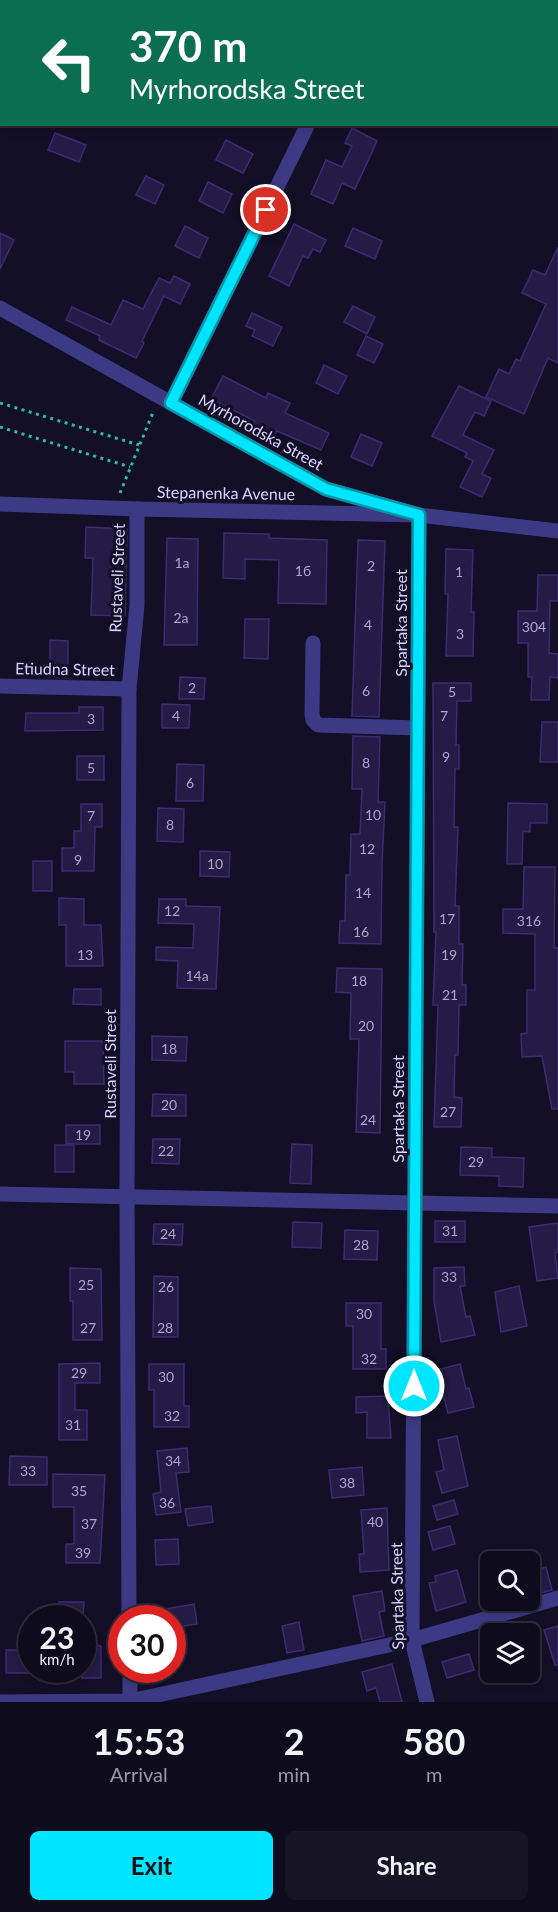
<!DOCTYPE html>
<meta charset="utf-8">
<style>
body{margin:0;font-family:Lato,sans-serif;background:#171425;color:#f1f3f6;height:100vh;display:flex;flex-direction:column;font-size:22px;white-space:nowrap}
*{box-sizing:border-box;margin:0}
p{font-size:20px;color:#9b9ba3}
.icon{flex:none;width:33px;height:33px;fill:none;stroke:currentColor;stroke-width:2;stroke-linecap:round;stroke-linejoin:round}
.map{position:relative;height:1702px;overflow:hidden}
.side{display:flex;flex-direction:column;background:#0e0b1c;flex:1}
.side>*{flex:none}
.guide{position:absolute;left:0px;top:0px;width:558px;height:126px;box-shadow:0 3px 9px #0003,0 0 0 2px #2e2b3b;background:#0b6e4f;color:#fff;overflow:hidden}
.tools{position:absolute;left:480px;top:1551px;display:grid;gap:12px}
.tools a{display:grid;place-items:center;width:60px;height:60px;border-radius:9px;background:#0e0b1c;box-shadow:0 3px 9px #0003,0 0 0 2px #2e2b3b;font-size:30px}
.speed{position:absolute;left:18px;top:1605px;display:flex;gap:12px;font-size:30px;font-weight:700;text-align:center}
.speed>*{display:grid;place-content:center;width:78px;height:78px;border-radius:50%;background:#0e0b1c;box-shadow:0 3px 9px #0003,0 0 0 2px #2e2b3b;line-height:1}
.speed small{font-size:15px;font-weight:400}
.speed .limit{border:9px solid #d22;background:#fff;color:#111}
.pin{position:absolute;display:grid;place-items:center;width:51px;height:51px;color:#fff;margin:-26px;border:3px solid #fff;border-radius:50%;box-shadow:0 2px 6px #0007}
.me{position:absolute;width:66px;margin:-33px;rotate:0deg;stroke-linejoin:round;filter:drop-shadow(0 0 4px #0008)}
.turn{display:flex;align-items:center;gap:21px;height:126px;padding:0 30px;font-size:27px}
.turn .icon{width:78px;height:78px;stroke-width:2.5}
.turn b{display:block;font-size:42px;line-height:51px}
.eta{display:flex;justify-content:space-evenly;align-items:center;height:102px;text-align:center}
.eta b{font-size:36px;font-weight:700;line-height:42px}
.primary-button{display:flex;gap:12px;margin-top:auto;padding:12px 30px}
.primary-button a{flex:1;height:69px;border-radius:9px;background:#00e5ff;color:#111;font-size:24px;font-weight:700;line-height:69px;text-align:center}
.primary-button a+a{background:#171425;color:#f1f3f6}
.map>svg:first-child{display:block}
</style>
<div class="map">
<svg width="558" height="1702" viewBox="0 0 558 1702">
<rect width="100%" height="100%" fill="#130f26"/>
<g fill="#241b47" stroke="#3b2d73" stroke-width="1.5">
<path d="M352 128 377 141 355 189 342 183 333 204 311 194 326 160 342 167 352 146 345 143Z"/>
<path d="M55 133 86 145 79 162 48 150Z"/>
<path d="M226 140 253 154 243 173 216 160Z"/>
<path d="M146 176 164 185 155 204 136 195Z"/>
<path d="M208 182 232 194 223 213 199 201Z"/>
<path d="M294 224 326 240 320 252 313 249 308 258 303 256 289 286 269 276Z"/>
<path d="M185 226 208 238 199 258 175 246Z"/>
<path d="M353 228 382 241 375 259 345 246Z"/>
<path d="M0 233 14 240 0 269Z"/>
<path d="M558 247V363L548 358 524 414 486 397 499 369 509 374 516 359 520 361 546 304 522 293 533 270 545 275Z"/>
<path d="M174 276 190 284 180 304 164 296 142 341 144 343 136 358 99 340 100 336 66 320 72 307 111 325 123 300 143 309 159 278 170 283Z"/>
<path d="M353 306 375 317 367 334 344 322Z"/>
<path d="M252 313 282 327 273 346 252 336 255 330 246 326Z"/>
<path d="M366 336 383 344 374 363 357 355Z"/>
<path d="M324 365 347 376 338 394 316 383Z"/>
<path d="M223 376 266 398 268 393 290 403 285 413 329 433 321 450 277 431 275 434 253 424 255 421 211 399Z"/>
<path d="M459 386 491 401 484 416 475 412 463 435 494 450 482 474 491 478 482 497 460 487 473 461 465 457 467 453 432 436Z"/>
<path d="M361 434 382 443 372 466 351 457Z"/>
<path d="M86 527 127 529 125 616 91 615 93 558H85Z"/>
<path d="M224 533 269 534V538L327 540 326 604 278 603 279 560 245 559V579L223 578Z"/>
<path d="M167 538 198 539 197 645H164Z"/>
<path d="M358 540 385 541 379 717 352 716Z"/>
<path d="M446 549 473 550 471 612H474L473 656H446L448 594H445Z"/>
<path d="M538 575H558V601H550L549 653 558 654V678L550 677 549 700H531L532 677H528V643H518V611H537Z"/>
<path d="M245 619H269L268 659 244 658Z"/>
<path d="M50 640 68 641V678L50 677Z"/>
<path d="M180 677 205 678 204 699H179Z"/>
<path d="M433 683H471V701H457L456 745H459V769H455L454 827H458L455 906H459V944H463L462 985H466V1005H459L458 1055H455L454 1097 462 1098 461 1127H434L438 1005H433L436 932H434Z"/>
<path d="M162 704 190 705 189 728H162Z"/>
<path d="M79 707H103V730L25 731 26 713H79Z"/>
<path d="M542 722H558V762H540Z"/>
<path d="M353 736 380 737 378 802H385L382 864 381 944 339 943 340 921H345L346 875H350L351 834H360L362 789H352Z"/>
<rect x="77" y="756" width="27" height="24"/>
<path d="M177 764 204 765 203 801H176Z"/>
<path d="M508 803 547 804V823H530V832L523 831 522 864H507Z"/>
<path d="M81 804H102V827H95L94 871H62V848H74V831H81Z"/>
<path d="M158 808 184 809 183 842 157 841Z"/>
<path d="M200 851 230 852 229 877 200 876Z"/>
<rect x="33" y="861" width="19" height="30"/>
<path d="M524 867H555L554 948H558V1109H552L542 1056 522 1057 521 1034 527 1033V990H535V934L503 933V909H523Z"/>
<path d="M59 898 84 899V925H101L103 966H66V925H59Z"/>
<path d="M159 899H186V906L220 907 216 989 177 988 178 961 156 960V947L193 948 194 924 158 923Z"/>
<path d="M337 968 382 969 380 1133 356 1132 359 1039H350L351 993 336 992Z"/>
<path d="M74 989H101V1005L73 1004Z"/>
<path d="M152 1036 187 1037 186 1061 152 1060Z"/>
<path d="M65 1041H103L104 1084H74V1072H65Z"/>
<path d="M153 1094 186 1095V1116H152Z"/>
<rect x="66" y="1125" width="34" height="19"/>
<path d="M153 1139H180L179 1164 152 1163Z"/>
<path d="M292 1144 312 1145 311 1184 290 1183Z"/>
<rect x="55" y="1145" width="19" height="27"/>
<path d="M461 1147 492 1148V1157L524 1158 523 1187 499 1186V1176L460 1175Z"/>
<rect x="435" y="1221" width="30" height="21"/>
<path d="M293 1222 322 1223 321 1248 292 1247Z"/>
<path d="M558 1223V1252L555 1253 558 1278 537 1281 529 1227Z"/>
<path d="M154 1224H183L182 1245 153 1244Z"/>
<path d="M345 1230 378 1231 377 1260 344 1259Z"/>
<path d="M464 1267 465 1286H460L466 1317 470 1316 475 1335 441 1342 434 1301V1268Z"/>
<path d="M70 1268 101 1269 102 1340H73V1301H70Z"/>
<path d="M154 1276 178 1277V1337H153Z"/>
<path d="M519 1286 527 1326 501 1332 495 1292Z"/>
<path d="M346 1303H381V1349H386V1369H353V1326H346Z"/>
<path d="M100 1363V1383H75V1410H87V1440H59V1364Z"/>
<path d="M149 1364H184V1406H189V1427H154V1390H149Z"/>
<path d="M460 1364 466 1389 469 1388 474 1407 448 1413 437 1370Z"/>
<path d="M388 1396 391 1438H367V1412L356 1413V1397Z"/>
<path d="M457 1436 468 1486 442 1493 436 1472 444 1470 438 1440Z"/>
<path d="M187 1448 189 1472 176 1473 181 1512 156 1515 153 1494 161 1492 157 1451Z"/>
<path d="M10 1456 47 1457V1485H9Z"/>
<path d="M362 1467 364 1495 332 1498 329 1470Z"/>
<path d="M53 1474 105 1475 100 1563H66V1544H74V1507H53Z"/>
<path d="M454 1500 458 1514 437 1520 433 1506Z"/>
<path d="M211 1506 213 1522 188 1526 185 1509Z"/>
<path d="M387 1508 389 1570 360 1572 359 1554H364L361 1510Z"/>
<path d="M450 1526 455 1544 433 1550 428 1532Z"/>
<path d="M178 1539 179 1564 156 1565 155 1540Z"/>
<path d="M546 1567 552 1590 534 1595 530 1572Z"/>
<path d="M457 1570 466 1602 436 1611 429 1583 436 1582 435 1576Z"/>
<path d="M382 1591 385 1611 379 1612 384 1636 362 1641 353 1596Z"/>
<path d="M59 1602H84L83 1618H59Z"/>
<path d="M194 1604 197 1624 172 1628V1618H148L147 1612Z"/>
<path d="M299 1622 304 1650 287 1653 282 1626Z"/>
<path d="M558 1626V1665H555L544 1630Z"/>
<path d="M82 1645 101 1646V1678H82Z"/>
<rect x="6" y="1650" width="26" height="23"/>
<path d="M469 1654 474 1670 447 1678 442 1662Z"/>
<path d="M392 1664 402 1702H380L376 1688 367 1691 362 1672Z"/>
</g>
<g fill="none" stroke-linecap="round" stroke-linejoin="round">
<g stroke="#2fb8b0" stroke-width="3" stroke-dasharray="3 4.5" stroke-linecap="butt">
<path d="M0 403 139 445"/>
<path d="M0 427 130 467"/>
<path d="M120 493 154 410"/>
</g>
<g stroke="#3d3a85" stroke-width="15">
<path d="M369 2 370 0"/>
<path d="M0 308 326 489 419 515 412 1640 427 1702"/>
<path d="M171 403 308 124"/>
<path d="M0 504 137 509 419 515 558 531"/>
<path d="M313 643 312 714 313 720 318 725 418 728"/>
<path d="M0 686 129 689"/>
<path d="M0 1194 558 1206"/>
<path d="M129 1618 127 1196 129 689 137 605V509"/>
<path d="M130 1670V1702"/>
<path d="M0 1702 130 1701 412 1640 558 1598"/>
</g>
</g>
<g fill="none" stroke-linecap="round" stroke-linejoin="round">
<defs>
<path id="route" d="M266 210 171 403 326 489 419 515 414 1386"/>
</defs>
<use href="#route" stroke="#0095a6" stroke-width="15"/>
<use href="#route" stroke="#00e5ff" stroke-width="10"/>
</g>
<g text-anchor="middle" stroke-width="6" stroke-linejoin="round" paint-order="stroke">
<g font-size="14" fill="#aca6d1">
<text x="182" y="568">1а</text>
<text x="371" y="571">2</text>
<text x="303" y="576">1б</text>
<text x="459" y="577">1</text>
<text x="181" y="623">2а</text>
<text x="368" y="630">4</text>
<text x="534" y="632">304</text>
<text x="460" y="639">3</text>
<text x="192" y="693">2</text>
<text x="366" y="696">6</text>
<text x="452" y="697">5</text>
<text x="176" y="721">4</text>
<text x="444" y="721">7</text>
<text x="91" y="724">3</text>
<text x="446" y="762">9</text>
<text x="366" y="768">8</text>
<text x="91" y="773">5</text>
<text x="190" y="788">6</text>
<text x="373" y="820">10</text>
<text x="91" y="821">7</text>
<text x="170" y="830">8</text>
<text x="367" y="854">12</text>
<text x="78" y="865">9</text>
<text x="215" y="869">10</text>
<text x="363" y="898">14</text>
<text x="172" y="916">12</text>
<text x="447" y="924">17</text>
<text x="529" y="926">316</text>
<text x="361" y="937">16</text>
<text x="85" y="960">13</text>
<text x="449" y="960">19</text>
<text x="197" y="981">14а</text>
<text x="359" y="986">18</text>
<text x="450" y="1000">21</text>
<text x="366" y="1031">20</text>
<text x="169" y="1054">18</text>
<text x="169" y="1110">20</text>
<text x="448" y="1117">27</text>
<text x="368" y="1125">24</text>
<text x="83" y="1140">19</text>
<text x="166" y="1156">22</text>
<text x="476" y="1167">29</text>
<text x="450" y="1236">31</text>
<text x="168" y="1239">24</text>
<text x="361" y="1250">28</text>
<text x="449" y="1282">33</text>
<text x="86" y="1290">25</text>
<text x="166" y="1292">26</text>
<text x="364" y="1319">30</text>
<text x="88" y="1333">27</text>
<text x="165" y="1333">28</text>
<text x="369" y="1364">32</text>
<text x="79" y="1378">29</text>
<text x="166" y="1382">30</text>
<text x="172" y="1421">32</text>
<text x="73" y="1430">31</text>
<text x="173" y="1466">34</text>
<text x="28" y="1476">33</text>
<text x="347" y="1488">38</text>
<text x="79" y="1496">35</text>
<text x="167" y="1508">36</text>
<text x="375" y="1527">40</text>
<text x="89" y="1529">37</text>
<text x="83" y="1558">39</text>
</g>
<g font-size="16" fill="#d9d4ff" stroke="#130f26">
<text transform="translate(261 432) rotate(29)" y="6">Myrhorodska Street</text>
<text transform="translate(226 493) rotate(1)" y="6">Stepanenka Avenue</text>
<text transform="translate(117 578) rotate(-88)" y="6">Rustaveli Street</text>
<text transform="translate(401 623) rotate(-90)" y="6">Spartaka Street</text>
<text transform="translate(65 669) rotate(1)" y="6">Etiudna Street</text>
<text transform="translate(110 1064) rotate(-90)" y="6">Rustaveli Street</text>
<text transform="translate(398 1109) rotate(-90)" y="6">Spartaka Street</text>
<text transform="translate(397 1596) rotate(-91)" y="6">Spartaka Street</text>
</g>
</g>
</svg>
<div class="tools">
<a><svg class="icon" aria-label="search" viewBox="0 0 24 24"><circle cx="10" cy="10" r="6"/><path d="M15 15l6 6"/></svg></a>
<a><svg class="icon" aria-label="layers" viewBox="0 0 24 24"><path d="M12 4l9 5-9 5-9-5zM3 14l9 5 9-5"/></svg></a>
</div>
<div class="speed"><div>23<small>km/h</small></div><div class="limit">30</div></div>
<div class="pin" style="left:266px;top:210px;background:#d93025"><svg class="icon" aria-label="arrive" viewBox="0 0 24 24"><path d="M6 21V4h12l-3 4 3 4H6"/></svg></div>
<svg class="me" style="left:414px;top:1386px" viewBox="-20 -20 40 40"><circle r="17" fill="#00e5ff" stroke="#fff" stroke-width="3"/><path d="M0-11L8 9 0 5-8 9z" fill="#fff"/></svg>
<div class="guide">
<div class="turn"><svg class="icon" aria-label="left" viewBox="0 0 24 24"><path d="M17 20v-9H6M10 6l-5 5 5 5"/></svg><div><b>370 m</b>Myrhorodska Street</div></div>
</div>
</div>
<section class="side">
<div class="eta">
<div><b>15:53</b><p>Arrival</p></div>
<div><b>2</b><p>min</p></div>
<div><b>580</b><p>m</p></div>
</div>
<div class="primary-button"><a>Exit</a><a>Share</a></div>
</section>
